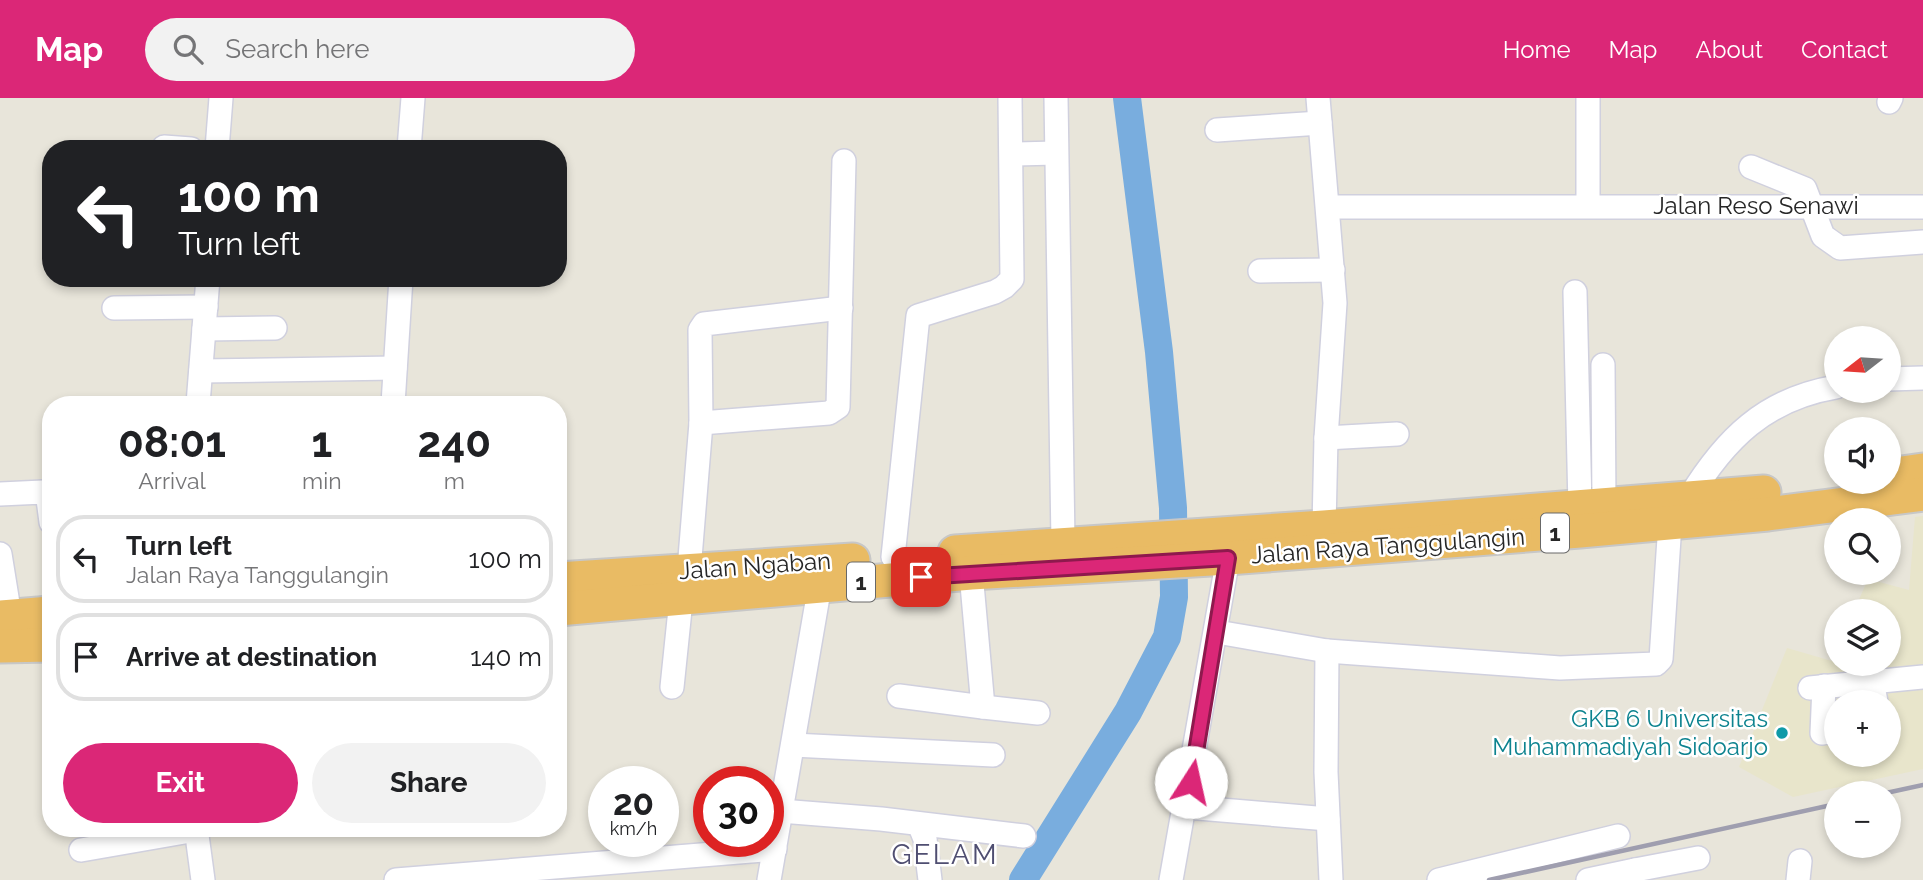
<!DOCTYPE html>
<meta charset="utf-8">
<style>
body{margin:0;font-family:Raleway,sans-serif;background:#f2f2f2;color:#202124;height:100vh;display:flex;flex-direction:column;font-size:26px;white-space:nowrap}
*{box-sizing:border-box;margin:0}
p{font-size:23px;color:#757577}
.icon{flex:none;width:38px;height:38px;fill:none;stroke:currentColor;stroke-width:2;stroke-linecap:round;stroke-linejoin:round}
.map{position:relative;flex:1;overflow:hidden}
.panel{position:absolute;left:42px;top:298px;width:525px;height:441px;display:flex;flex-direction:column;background:#fff;border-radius:28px;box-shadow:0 4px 10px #0003}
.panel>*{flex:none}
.guide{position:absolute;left:42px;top:42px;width:525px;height:147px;border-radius:28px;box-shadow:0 4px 10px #0003;background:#202124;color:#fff;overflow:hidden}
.needle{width:46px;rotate:253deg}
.controls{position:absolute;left:1824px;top:228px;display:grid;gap:14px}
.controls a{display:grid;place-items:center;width:77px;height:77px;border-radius:50%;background:#fff;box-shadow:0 4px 10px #0003;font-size:35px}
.speed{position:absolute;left:588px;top:668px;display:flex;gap:14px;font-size:35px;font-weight:700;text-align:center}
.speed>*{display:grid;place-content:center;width:91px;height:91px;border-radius:50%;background:#fff;box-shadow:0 4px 10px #0003;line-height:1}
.speed small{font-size:18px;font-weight:400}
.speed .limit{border:10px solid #d22;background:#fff;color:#111}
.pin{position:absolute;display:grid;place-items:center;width:60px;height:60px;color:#fff;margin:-30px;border-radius:14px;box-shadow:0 4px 10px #0006}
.me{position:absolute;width:77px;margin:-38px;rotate:10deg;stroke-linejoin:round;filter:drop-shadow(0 0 5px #0008)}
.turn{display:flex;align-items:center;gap:24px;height:147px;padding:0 21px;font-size:32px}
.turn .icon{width:91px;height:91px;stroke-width:2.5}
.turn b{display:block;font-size:49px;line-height:60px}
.eta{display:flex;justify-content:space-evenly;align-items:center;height:119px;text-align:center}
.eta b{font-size:42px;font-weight:700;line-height:49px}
.button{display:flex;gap:14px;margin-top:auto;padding:14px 21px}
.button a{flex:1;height:80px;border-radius:42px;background:#db2777;color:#fff;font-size:28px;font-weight:700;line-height:80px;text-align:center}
.button a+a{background:#f2f2f2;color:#202124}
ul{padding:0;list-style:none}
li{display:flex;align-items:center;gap:21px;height:88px;margin:0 14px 10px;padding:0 7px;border:4px solid #e0e0e0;border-radius:28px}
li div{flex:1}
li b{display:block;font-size:26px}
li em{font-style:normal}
header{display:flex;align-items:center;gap:42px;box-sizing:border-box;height:98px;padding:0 35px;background:#db2777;color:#fff}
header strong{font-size:33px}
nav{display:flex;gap:38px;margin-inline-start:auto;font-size:24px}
.search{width:490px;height:63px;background:#f2f2f2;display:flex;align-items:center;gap:18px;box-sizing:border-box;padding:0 24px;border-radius:38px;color:#757577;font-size:26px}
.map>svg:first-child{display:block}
</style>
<header>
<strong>Map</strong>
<div class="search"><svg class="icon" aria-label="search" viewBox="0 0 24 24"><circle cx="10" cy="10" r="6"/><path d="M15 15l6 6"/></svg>Search here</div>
<nav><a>Home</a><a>Map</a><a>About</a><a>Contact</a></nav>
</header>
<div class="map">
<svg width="1923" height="782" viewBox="0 0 1923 782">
<rect width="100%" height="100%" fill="#e8e5da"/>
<path fill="#e8e5cb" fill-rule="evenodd" d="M1923 418V671L1793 699 1739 669 1787 550 1832 563 1836 554V565H1888V513H1854L1868 481 1909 492 1915 419ZM1836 604H1888V656H1836Z"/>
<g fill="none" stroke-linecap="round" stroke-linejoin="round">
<path stroke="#79adde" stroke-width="28" d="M1023 782 1128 614 1167 539 1174 499 1173 410 1159 254 1127 0"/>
<defs>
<g id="minor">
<path d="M1056 0 1063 444"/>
<path d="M1318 0 1335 205 1326 340 1324 429"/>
<path d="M1588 0V107"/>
<path d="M1889 4 1891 0"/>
<path d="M1217 32 1320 25"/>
<path d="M164 49 191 51"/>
<path d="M217 51 221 0"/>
<path d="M409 51 413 0"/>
<path d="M1012 56 1056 55"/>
<path d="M1751 69 1805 91 1823 138 1840 150 1923 144"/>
<path d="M1329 109H1923"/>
<path d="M1260 173 1333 172"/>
<path d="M1575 194 1580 409"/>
<path d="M114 210 206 209"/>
<path d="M204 231 275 230"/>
<path d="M1603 267 1604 407"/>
<path d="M201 273 395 270"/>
<path d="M1888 281 1923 280"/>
<path d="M198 306 208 180"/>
<path d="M393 306 401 180"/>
<path d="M701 325 700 232 704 226 841 210"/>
<path d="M1326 340 1397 336"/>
<path d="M0 396 43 394 48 401 51 424"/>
<path d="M1689 400C1725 341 1765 301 1836 289"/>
<path d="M0 456 10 518"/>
<path d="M893 459 918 218 995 194 1004 189 1012 181 1010 0"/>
<path d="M689 472 701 325 829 315 838 309 844 63"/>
<path d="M1217 534 1327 553 1560 570 1656 566 1661 561 1670 425"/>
<path d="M1327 553 1326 674 1331 782"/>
<path d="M1872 582 1876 604"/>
<path d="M1824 588 1822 635 1836 633"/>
<path d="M672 589 681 502"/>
<path d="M1810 590 1923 579"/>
<path d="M899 598 983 609 971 475"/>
<path d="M983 609 1038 615"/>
<path d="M793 647 993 657"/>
<path d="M1186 709 1328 721"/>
<path d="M768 712 881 721 1024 738"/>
<path d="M919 726 925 741 930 782"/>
<path d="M196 730 203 782"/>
<path d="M81 752 196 732"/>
<path d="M1635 772 1698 760"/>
<path d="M396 782 775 751"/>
<path d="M769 782 820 487"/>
<path d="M1171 782 1228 460"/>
<path d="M1439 782 1618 738"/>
<path d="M1588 782 1635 772 1631 782"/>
<path d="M1798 782 1800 763"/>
</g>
<g id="highway">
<path d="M1888 377 1923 372"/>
<path d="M955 454 1324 429 1764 394"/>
<path d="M558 481 853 462"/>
<path d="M558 511 971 475 1228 460 1580 433 1768 416 1923 396"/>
<path d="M0 519 51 515"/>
<path d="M0 548 51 547"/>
</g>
</defs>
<use href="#minor" stroke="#d0d0de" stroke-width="26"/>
<use href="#highway" stroke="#c7c7c7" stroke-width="37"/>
<use href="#minor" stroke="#fff" stroke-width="23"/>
<use href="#highway" stroke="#e9bb64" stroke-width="33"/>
<g stroke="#9f9eaf" stroke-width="4.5">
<path d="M1886 695 1923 687"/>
<path d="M1489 782 1836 706"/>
</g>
</g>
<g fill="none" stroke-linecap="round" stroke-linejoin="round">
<defs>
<path id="route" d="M921 479 1228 460 1191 684"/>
</defs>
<use href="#route" stroke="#8e194d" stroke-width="18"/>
<use href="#route" stroke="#db2777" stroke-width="12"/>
</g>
<circle fill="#0f9aa8" stroke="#fff" stroke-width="2.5" cx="1782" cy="635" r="7"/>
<g text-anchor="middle" stroke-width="5" stroke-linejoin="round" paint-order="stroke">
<g fill="#fff" stroke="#686868" stroke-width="2">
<rect x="1541" y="415.5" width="28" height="39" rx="5"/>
<rect x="847" y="464.5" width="28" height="39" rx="5"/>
</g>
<g font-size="23" font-weight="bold" fill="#272727">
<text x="1555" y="443">1</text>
<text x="861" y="492">1</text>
</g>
<g font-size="24" fill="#272727" stroke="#fff">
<text x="1756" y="116">Jalan Reso Senawi</text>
<text transform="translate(1388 448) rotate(-4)" y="8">Jalan Raya Tanggulangin</text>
<text transform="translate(755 468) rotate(-4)" y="8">Jalan Ngaban</text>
</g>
<g font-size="24" fill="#0d838f" stroke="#fff" text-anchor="end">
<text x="1768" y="629">GKB 6 Universitas<tspan x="1768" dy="28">Muhammadiyah Sidoarjo</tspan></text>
</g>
<g font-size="28" letter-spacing="2" fill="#4f4e71" stroke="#fff">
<text x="945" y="766">GELAM</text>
</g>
</g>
</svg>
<div class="controls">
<a><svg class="needle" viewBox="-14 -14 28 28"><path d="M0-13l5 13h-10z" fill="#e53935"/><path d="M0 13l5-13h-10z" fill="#757577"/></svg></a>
<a><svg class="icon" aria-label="sound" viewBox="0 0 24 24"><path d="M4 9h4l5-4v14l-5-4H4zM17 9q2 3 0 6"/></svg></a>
<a><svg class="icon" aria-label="search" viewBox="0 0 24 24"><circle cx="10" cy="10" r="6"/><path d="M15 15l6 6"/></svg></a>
<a><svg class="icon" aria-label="layers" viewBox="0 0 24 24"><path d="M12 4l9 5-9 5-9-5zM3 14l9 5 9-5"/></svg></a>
<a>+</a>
<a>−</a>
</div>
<div class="speed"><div>20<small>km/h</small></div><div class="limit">30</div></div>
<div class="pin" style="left:921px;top:479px;background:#d93025"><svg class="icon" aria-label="arrive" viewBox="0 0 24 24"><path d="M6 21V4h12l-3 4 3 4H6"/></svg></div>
<svg class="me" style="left:1191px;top:684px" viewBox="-20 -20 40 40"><circle r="19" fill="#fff"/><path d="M0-13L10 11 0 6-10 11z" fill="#db2777"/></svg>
<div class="guide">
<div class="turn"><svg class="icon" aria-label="left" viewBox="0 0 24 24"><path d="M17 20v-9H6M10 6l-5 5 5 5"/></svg><div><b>100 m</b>Turn left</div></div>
</div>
<section class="panel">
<div class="eta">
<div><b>08:01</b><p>Arrival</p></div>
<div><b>1</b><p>min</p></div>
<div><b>240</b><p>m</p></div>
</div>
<ul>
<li><svg class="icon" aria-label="left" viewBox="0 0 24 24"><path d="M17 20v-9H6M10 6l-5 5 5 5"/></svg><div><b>Turn left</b><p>Jalan Raya Tanggulangin</p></div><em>100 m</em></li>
<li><svg class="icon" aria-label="arrive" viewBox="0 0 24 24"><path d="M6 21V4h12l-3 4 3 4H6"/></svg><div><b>Arrive at destination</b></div><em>140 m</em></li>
</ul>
<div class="button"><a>Exit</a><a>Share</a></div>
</section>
</div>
